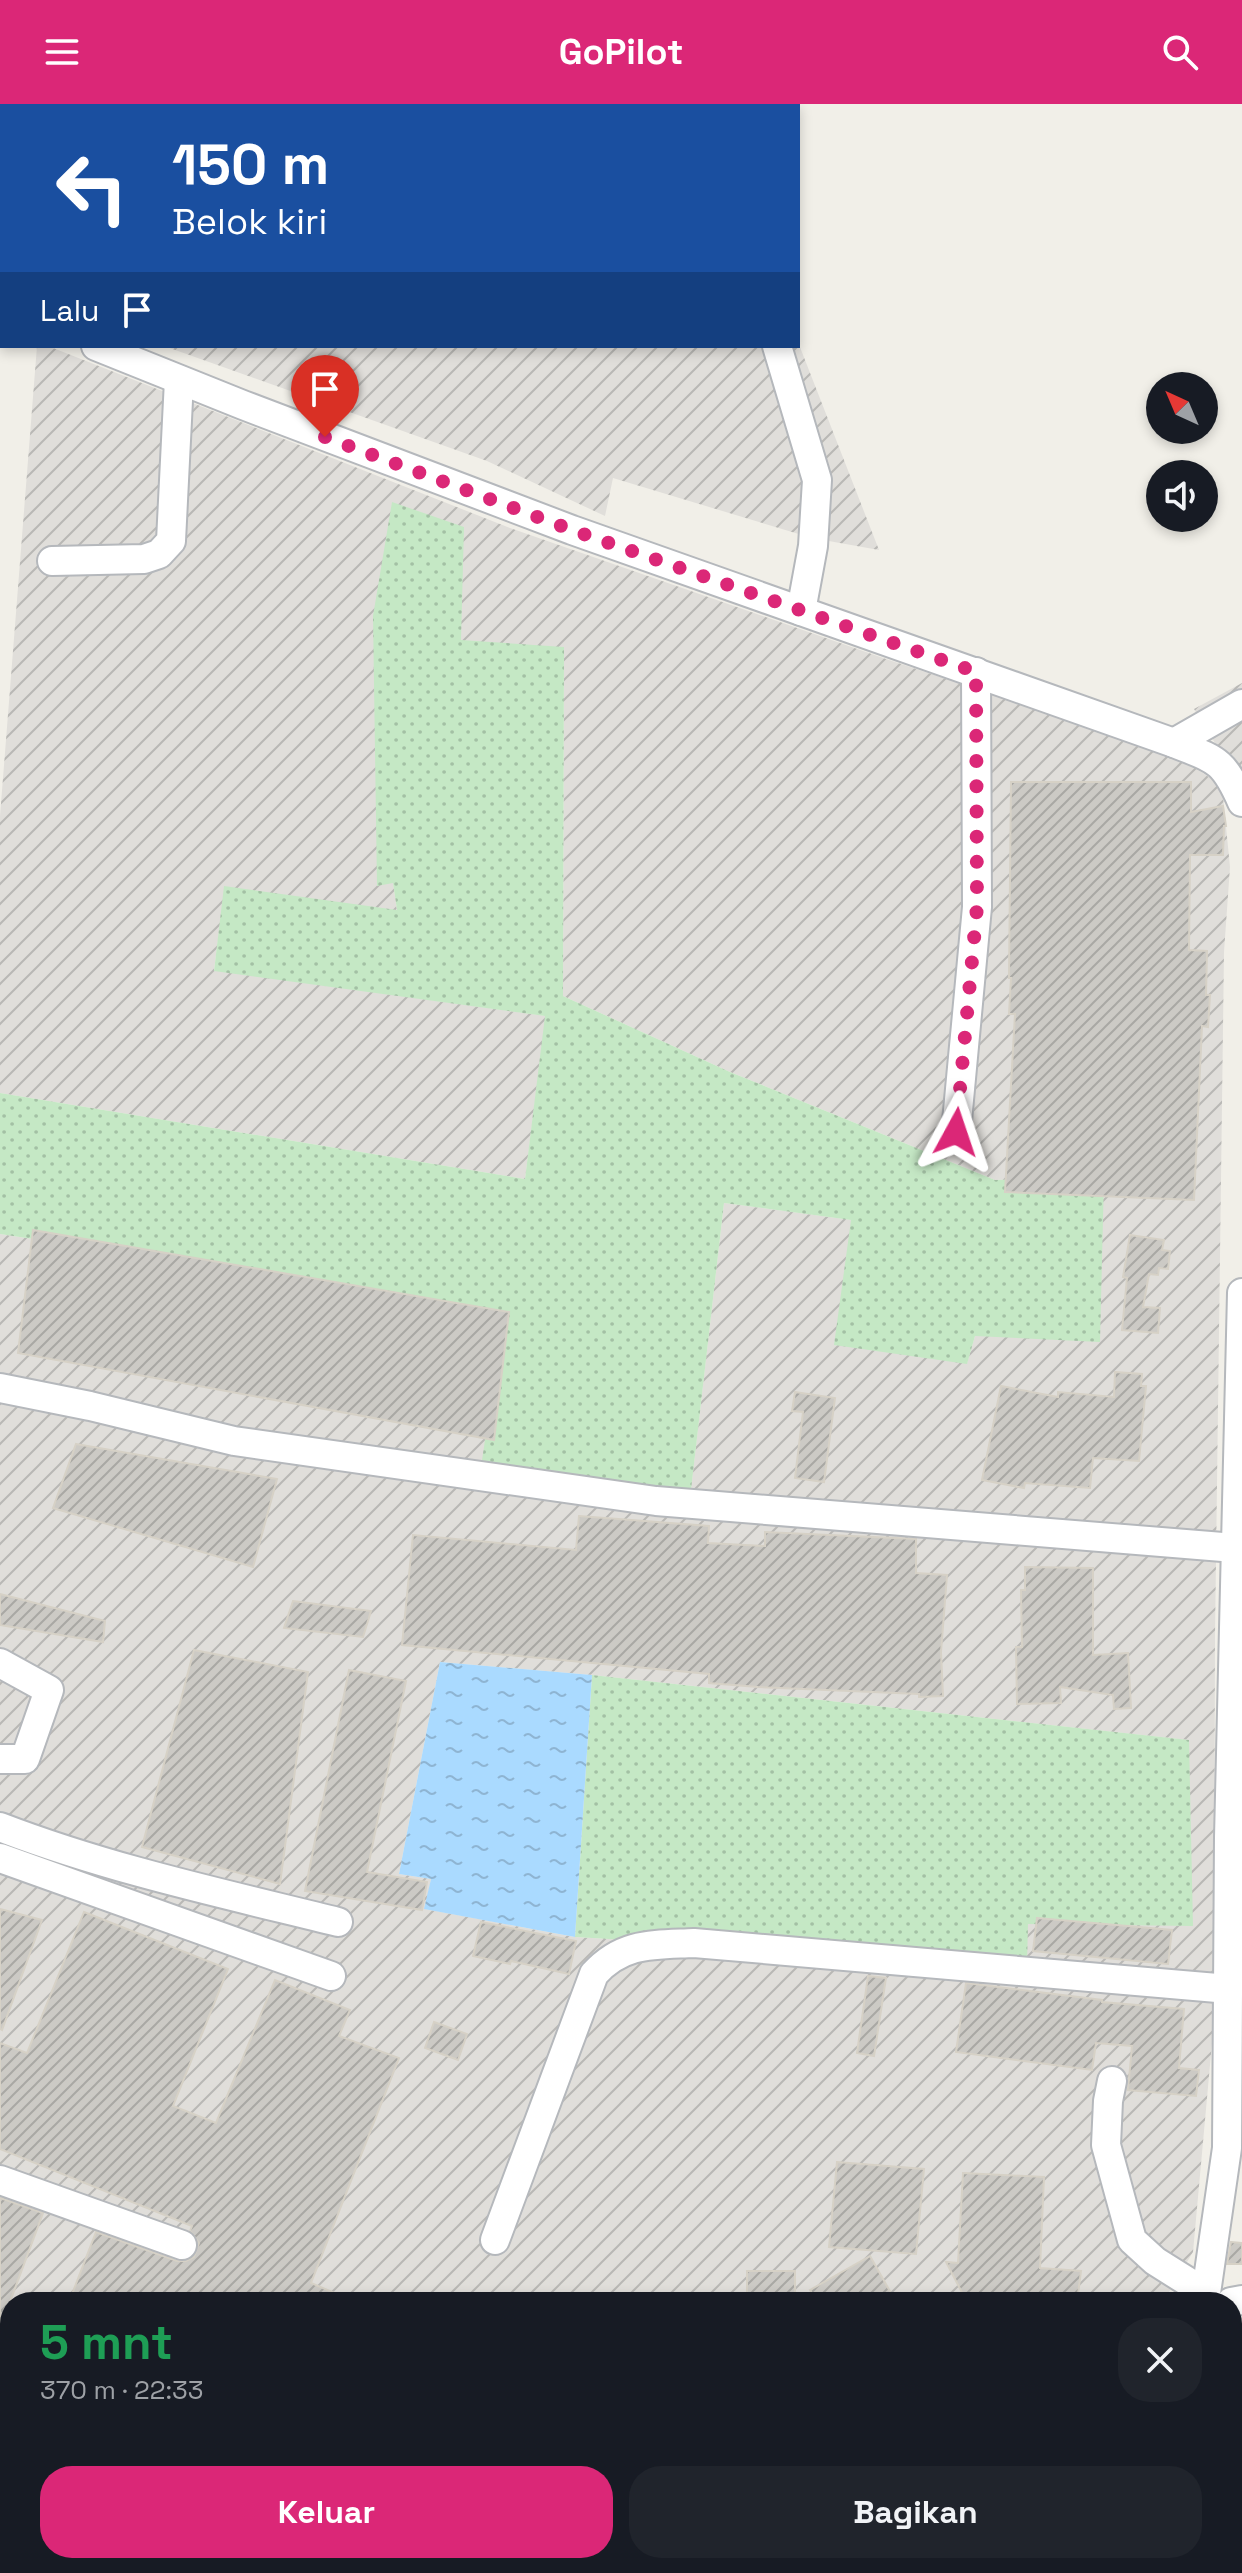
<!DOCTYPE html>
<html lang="id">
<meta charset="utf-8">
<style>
body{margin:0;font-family:"Space Grotesk",sans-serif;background:#20242c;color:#f1f3f6;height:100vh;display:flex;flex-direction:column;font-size:30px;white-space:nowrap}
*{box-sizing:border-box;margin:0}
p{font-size:26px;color:#9ea1a6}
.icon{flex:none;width:44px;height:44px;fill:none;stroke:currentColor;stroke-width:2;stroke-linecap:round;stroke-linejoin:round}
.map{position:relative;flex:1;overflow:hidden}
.drawer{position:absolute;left:0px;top:2188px;width:1242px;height:282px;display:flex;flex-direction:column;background:#171b24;border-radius:32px 32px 0 0;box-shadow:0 4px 12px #0003}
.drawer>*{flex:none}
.hud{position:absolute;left:0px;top:0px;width:800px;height:244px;box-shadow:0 4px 12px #0003;background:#1a4fa0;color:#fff;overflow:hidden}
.needle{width:52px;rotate:316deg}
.fabs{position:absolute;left:1146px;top:268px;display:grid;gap:16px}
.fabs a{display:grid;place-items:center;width:72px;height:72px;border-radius:50%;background:#171b24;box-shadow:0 4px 12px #0003;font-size:40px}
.pin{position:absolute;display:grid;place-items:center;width:68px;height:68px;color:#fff;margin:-82px -34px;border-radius:50% 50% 50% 0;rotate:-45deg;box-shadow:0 0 8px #0007}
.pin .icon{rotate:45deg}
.me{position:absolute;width:88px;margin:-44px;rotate:5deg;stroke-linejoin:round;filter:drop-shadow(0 0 6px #0008)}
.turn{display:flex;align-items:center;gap:28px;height:168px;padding:0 40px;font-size:36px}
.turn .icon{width:104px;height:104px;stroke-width:2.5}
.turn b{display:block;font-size:56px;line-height:68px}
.then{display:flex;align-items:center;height:76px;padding:0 40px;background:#0003;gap:16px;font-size:30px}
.round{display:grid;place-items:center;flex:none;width:84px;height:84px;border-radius:32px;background:#20242c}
.headline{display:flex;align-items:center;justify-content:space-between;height:136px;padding:0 40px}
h1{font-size:48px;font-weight:800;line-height:60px;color:#1e9e55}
.action{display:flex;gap:16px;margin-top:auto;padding:16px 40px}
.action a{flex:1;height:92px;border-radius:32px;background:#db2777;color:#fff;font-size:32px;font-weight:800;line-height:92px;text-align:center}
.action a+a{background:#20242c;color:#f1f3f6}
header{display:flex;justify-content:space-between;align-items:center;height:104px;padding:0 40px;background:#db2777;color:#fff;font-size:36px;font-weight:800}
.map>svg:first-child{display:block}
</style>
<header><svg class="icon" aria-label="menu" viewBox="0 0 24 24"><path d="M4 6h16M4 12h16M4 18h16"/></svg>GoPilot<svg class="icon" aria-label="search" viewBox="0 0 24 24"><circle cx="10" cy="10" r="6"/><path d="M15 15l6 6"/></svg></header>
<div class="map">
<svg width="1242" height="2469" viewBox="0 0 1242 2469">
<defs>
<pattern id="industrial-furrows" width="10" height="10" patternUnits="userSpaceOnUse" patternTransform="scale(2)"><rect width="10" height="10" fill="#e0deda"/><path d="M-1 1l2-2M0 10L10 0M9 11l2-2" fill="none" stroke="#b9b8b5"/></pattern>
<pattern id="grass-dots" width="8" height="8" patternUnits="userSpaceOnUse" patternTransform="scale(2)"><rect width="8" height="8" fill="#c5e8c5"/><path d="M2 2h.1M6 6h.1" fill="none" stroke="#a3c0a4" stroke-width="1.8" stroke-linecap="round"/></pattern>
<pattern id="water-ripples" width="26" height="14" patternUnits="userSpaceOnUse" patternTransform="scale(2)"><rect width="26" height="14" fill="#aadaff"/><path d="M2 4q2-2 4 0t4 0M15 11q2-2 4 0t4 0" fill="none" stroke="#8eb4d2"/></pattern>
<pattern id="building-hatch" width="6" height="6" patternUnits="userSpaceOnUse" patternTransform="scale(2)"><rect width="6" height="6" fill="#cccac5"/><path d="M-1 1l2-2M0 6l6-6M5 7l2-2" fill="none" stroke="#a9a8a4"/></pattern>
</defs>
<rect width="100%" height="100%" fill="#f1efe8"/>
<g fill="url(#industrial-furrows)" fill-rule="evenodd">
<path d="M24 0H730L731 2H24Z"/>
<path d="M798 238 879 446 812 434 613 374 605 412 487 357 164 242H798Z"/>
<path d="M37 242H48L510 424 886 555 1176 651 1222 682 1230 763 1224 848 1215 1532 1214 1917 1193 2148 1163 2198H10V2460H833L821 2469H0V1130L505 1207 691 1385 724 1099 852 1116 967 1259 975 1232 1104 1074 995 1076 730 968 563 892 564 544 460 537 463 423 377 781 393 778 397 807 225 783 214 866 546 912 525 1075 0 989V712ZM440 1558 592 1571 1188 1636 1027 1820 1026 1860 575 1833 425 1805 431 1775 399 1770Z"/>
<path d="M1242 579V683L1194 605Z"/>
</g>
<g fill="url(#grass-dots)">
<path d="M392 398 464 423 461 536 564 543 563 892 730 968 995 1076 1104 1074 1100 1238 975 1232 967 1260 834 1241 851 1116 724 1099 691 1386 481 1363 504 1207 0 1130V989L525 1075 545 912 214 867 224 782 397 806 393 779 377 782 373 512Z"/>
<path d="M592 1571 1189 1636 1193 1822 1028 1820 1027 1860 575 1833Z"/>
</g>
<path fill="url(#water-ripples)" d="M440 1558 592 1571 575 1833 424 1805 431 1775 399 1770Z"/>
<g fill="url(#building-hatch)" stroke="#d6d1c6" stroke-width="2">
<path d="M1011 678H1191V708L1223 702 1226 722H1224L1223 751H1190L1189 846 1207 847 1206 891H1210L1208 923 1202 922 1194 1096 1005 1088 1015 910H1009L1011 874H1009Z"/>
<path d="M33 1126 509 1208 494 1336 18 1249Z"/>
<path d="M1130 1131 1164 1136 1162 1146 1170 1147 1168 1165 1159 1164 1158 1171 1149 1170 1143 1203 1160 1204 1158 1229 1122 1226 1127 1174 1123 1173Z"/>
<path d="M1115 1268 1142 1270 1141 1282H1146L1139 1357 1093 1354 1090 1384 1025 1379 1024 1384 982 1376 1001 1282 1058 1293V1288L1114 1293Z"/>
<path d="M795 1288 835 1294 824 1378 795 1374 803 1308 792 1307Z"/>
<path d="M76 1340 277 1375 253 1463 53 1404Z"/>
<path d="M579 1412 709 1422 708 1439 765 1442V1428L916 1435V1469L947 1471 941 1548 943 1592 919 1593V1590L758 1583 709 1579V1570L402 1541 413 1431 576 1446Z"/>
<path d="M1025 1463 1093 1464V1551L1128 1549 1131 1604 1114 1605 1113 1591 1060 1583 1061 1599 1017 1600 1016 1543H1022L1021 1486H1025Z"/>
<path d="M0 1490 105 1517 103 1538 0 1521Z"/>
<path d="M293 1497 371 1507 363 1533 284 1524Z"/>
<path d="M194 1546 308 1568 280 1780 142 1743Z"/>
<path d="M349 1566 406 1577 367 1768 427 1778 422 1806 305 1787Z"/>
<path d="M0 1805 42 1816 2 1926 0 1925Z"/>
<path d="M84 1808 228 1865 173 2002 216 2019 275 1876 350 1906 339 1932 399 1954 311 2179 356 2198H69L96 2128 177 2157H186L194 2153 199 2139 190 2127 192 2122 0 2045V1939L27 1949Z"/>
<path d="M1037 1814 1172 1826 1168 1860 1033 1847Z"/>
<path d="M481 1818 576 1837 569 1870 511 1857 510 1860 473 1852Z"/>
<path d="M868 1872 886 1874 874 1952 857 1949Z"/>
<path d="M966 1879 1102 1896V1898L1184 1905 1179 1964 1199 1966 1196 1992 1128 1986 1132 1942 1096 1939 1092 1966 956 1948Z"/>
<path d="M434 1918 467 1930 458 1956 425 1944Z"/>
<path d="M837 2058 924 2065 916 2150 829 2143Z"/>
<path d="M963 2069 1044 2073 1040 2164 1081 2167 1077 2198H967L946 2158 958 2159Z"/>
<path d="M0 2094 43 2109 1 2222H0Z"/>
<path d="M1231 2138 1242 2139V2160H1227Z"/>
<path d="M870 2152 896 2198H817L810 2186Z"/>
<rect x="747" y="2167" width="48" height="29"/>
</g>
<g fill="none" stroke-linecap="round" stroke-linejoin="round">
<defs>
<g id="minor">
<path d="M726 0V2"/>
<path d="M7 2V0"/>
<path d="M0 138 2 99"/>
<path d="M0 203 2 204"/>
<path d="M96 242 243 301 572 426 1174 639C1216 656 1223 655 1242 698"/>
<path d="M777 242 817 376 813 442 801 507"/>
<path d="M52 457 144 455 159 450 171 437 179 276"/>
<path d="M1174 639 1242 600"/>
<path d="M956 1028 977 803 976 568"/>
<path d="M0 1284 90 1302 234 1337 656 1397 1235 1444"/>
<path d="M0 1559 49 1586 25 1655H0"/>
<path d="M0 1723C109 1765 225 1790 338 1818"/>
<path d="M0 1754 331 1872"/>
<path d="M1112 1977 1108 1997 1106 2041 1132 2136 1155 2157 1206 2189"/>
<path d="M0 2076 182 2141"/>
<path d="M495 2136 594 1870C623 1838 653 1841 694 1839L1229 1885"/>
<path d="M1200 2198 1206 2189 1227 2044 1229 1733 1242 1189"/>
<path d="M1231 2198 1242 2196"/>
<path d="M0 2420 10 2424"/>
<path d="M101 2460 124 2469"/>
<path d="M492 2460 498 2469"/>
<path d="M857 2469 868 2460"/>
</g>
</defs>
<use href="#minor" stroke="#b5b8bc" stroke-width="32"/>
<use href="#minor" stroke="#fff" stroke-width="28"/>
</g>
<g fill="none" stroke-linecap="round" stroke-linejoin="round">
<path stroke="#db2777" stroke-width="14" stroke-dasharray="0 25.2" d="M325 333 572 426 976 568 977 803 956 1028"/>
</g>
</svg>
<div class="fabs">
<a><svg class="needle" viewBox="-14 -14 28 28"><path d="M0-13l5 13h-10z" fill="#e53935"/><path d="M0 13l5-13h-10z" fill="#9ea1a6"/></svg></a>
<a><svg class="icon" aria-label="sound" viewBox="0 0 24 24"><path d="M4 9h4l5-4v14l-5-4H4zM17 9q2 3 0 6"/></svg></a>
</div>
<div class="pin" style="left:325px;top:333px;background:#d93025"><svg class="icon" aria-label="arrive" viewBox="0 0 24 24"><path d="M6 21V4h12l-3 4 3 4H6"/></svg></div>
<svg class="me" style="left:956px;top:1028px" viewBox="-20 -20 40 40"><path d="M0-17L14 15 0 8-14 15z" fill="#db2777" stroke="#fff" stroke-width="4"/></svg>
<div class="hud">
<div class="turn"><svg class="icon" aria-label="left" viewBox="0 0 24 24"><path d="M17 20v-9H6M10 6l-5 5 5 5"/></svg><div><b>150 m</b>Belok kiri</div></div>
<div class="then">Lalu<svg class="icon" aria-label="arrive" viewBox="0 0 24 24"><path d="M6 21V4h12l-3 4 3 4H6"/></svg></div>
</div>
<section class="drawer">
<div class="headline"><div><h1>5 mnt</h1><p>370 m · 22:33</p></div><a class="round"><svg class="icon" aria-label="close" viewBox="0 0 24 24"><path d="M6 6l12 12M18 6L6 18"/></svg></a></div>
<div class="action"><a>Keluar</a><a>Bagikan</a></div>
</section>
</div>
